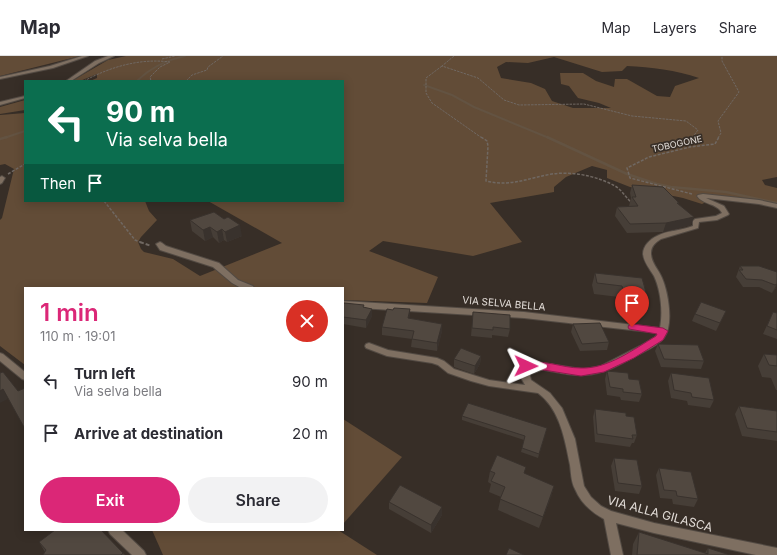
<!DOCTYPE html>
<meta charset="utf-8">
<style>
body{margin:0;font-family:Inter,sans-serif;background:#f2f2f3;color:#2b2b33;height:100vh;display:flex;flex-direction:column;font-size:15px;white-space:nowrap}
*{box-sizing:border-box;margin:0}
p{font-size:13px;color:#7c7c81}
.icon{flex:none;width:22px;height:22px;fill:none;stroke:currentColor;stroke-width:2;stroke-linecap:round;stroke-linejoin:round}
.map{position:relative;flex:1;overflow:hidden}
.sheet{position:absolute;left:24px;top:231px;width:320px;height:244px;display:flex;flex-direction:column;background:#fff;border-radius:0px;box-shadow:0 2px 10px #0003}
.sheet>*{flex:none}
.banner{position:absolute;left:24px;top:24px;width:320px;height:122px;border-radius:0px;box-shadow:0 2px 10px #0003;background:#0b6e4f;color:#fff;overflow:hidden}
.pin{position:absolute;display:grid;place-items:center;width:34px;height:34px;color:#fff;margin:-41px -17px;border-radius:50% 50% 50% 0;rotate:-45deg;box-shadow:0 0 4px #0007}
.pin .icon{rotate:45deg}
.me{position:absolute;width:44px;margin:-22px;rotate:91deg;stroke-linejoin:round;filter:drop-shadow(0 0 3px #0008)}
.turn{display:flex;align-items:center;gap:14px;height:84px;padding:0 16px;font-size:18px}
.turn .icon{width:52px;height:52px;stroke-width:2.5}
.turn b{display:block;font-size:28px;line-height:34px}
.then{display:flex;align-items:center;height:38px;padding:0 16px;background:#0003;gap:8px;font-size:15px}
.round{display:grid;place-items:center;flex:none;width:42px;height:42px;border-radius:21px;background:#f2f2f3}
.overview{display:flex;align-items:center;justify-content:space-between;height:68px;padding:0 16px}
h1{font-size:24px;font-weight:600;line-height:30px;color:#db2777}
.cta{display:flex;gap:8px;margin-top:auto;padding:8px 16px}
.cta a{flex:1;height:46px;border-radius:24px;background:#db2777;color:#fff;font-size:16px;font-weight:600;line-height:46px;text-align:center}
.cta a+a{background:#f2f2f3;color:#2b2b33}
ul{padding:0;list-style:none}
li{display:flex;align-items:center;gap:12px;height:52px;padding:0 16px}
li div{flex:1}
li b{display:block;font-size:15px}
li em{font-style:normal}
header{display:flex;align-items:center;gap:24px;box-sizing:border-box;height:56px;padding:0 20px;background:#fff;border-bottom:1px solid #e1e1e2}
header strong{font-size:19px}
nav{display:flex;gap:22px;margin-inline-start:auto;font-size:14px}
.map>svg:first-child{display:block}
</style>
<header>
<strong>Map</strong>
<nav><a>Map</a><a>Layers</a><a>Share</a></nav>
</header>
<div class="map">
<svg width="777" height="499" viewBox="0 0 777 499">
<rect width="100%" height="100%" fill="#372e27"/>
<g fill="#624c37" fill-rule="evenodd">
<path d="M0 0H80L0 20Z"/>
<path d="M126 0H777V121L762 124 765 129 777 132V149L705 139 706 146 702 148 683 142 630 131 607 122V114L592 110 566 121 554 131V136L490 147 522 186 473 200 383 185 369 195 438 221 427 247 343 244V232H25V309L0 290V164L2 162 14 113 5 108 0 109V59L25 57V145H145L149 155 157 164 141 181 138 186 141 193 144 196 173 203 200 220 282 187 208 145H343V25H90L97 22V18L80 25H72L108 4ZM554 1 602 16 622 15 627 10C651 11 676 14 699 22L675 30 670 41 657 40 627 23H615L614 31 596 25 583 17H560L561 28 569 30 578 42 599 47 611 52H573L552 45 545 33 531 27 501 22 497 11 506 6 528 7Z"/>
<path d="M25 44V54L0 58V51Z"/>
<path d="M343 363 402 401 343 468Z"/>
<path d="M152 474H338L377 499H163Z"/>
</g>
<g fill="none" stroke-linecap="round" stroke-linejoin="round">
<g stroke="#635342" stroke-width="2">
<path d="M137 25C151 11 166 4 185 0"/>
<path d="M424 29 452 39 474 51 549 82"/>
<path d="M4 82 25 75"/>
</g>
<g stroke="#635342" stroke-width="2.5">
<path d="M547 81 627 118 657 128 671 131 726 136 777 147"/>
<path d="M0 83 7 81"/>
</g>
<defs>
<g id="minor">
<path d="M82 0H88L53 12 0 23V21L50 10Z"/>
<path d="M108 0H114L99 7 71 25H66L95 5Z"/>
<path d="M25 40V42L0 49V46Z"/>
<path d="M2 120 5 122 2 127 0 128V121Z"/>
<path d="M703 138 759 144 777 148V152L759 148 706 142 724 150 729 158 728 159 717 164 699 166 698 172 661 183C656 186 651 190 651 197 651 207 659 214 662 222 668 236 674 268 664 282 658 290 645 295 636 300 620 309 604 318 585 319 567 321 548 313 530 312V320L531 324 550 337 562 352 575 383 584 430 591 441 601 450 611 455 654 467 777 492V499H756L654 477 616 467 623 499H611L604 463C591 456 581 447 575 433 571 426 571 416 570 409 565 384 560 353 538 337L489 330 471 325 448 317 438 309 432 307 387 300 366 292 365 290 366 288 369 287 388 294 437 302 444 305 454 313 489 324 525 329 520 320 523 308 530 306H537L575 312 584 313 601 310 640 290 655 281 658 277 524 262 343 251V245L524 256 660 272C663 256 661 235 654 220 650 213 644 207 643 198 643 190 650 183 657 180 668 174 681 175 693 170V165L695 163 716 160 722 157C717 147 703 149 697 140L698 139Z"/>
<path d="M160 186 162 187 166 190 219 207 238 224 253 230 254 232H241L232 227 213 211 160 194 156 188Z"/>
<path d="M0 297 3 298 25 316V324L22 323 0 305Z"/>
<path d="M108 474H122L144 495 146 499H132L110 478Z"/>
</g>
</defs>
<use href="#minor" stroke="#524a43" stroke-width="2"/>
<g stroke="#706862" stroke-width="1" stroke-dasharray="2.5 1" stroke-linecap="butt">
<path d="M454 0 442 10 478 22 504 44 519 49 584 48 632 60 686 65 698 74 692 82"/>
<path d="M162 3 175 0"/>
<path d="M442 10 426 22V37L432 47 482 82"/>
<path d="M84 25C110 11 140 2 170 6L160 11 150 21 151 25"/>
<path d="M186 25 192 19 207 14 208 11 223 0"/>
<path d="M718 82 721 77 718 65 739 36 722 5V0"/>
</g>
<g stroke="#706862" stroke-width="1.5" stroke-dasharray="3 1.5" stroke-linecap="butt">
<path d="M481 81 487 85 488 90 486 125C511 131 528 122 552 118 572 115 597 120 615 130 622 134 626 142 632 147"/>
<path d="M690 91 689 86 693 81"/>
<path d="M8 118 25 108"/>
<path d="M692 138 630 122 627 112 649 101 690 91 715 88 719 81"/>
<path d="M104 145 135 184 142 187"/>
</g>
<path stroke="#706862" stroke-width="2" stroke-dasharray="4 2" stroke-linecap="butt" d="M140 186 151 190"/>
<use href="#minor" fill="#7e6f61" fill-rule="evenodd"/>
</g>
<g fill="#463e37">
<path d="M632 129 679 147 678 148 691 169 663 176 627 177 615 160 617 151 630 150H629L631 142 630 137Z"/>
<path d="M214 156 242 180 227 186 224 184 219 187 213 181 205 185 192 175 190 164Z"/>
<path d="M740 210 777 216 776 232 772 237 759 231H743L736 221Z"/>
<path d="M595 217 647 240 643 252 620 249 619 241 594 238 592 229Z"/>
<path d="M343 249 364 251 372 260 366 272 343 268Z"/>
<path d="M410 253 409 262 442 268V275L437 295 411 291 412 283 382 279V271L393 254Z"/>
<path d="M726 255 716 275 692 265 695 258Z"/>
<path d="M473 256 510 273 508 281 492 279V282L471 280Z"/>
<path d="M773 256 777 257V283L763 278Z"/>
<path d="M573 268 609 286 607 294 580 295 571 276Z"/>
<path d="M658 288 704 305 701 313 661 311 655 295Z"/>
<path d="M764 298 777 299V334H776L771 322 762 321 758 310Z"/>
<path d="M481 300 480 308 474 318 454 311V303Z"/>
<path d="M607 315 629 323 642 338 639 346 621 344 620 341 607 339 605 323Z"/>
<path d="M671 317 714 344 710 352 688 349 687 345 671 342 668 325Z"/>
<path d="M739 350 777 355V385L742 380 735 358Z"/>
<path d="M595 353 626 360 637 379 634 387H632L630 391 595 386 593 361Z"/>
<path d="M462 360 547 372 538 402 521 396 524 384 462 364Z"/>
<path d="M614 402 642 430 639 438 615 435 611 410Z"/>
<path d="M659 412 698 443 694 451 673 448 672 443 660 442 656 419Z"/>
<path d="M490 415 525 418 554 430 551 441 539 472 498 454 501 441 489 436 491 428 488 426Z"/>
<path d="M389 446 442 459 431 477 389 453Z"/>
<path d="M639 476 705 497 708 492 730 499H632L633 488Z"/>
<path d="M39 486 123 497 125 499H43L45 496Z"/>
</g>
<g fill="#39322d">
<path d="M694 161 691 169 663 176 666 167Z"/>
<path d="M240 169 242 180 227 186 225 176Z"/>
<path d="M210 171 213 181 205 185 203 174Z"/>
<path d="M222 173 224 184 219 187 217 176Z"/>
<path d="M777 228V230L776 232 772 237Z"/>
<path d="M372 253V260L366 272V264Z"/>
<path d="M410 253V261L408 270V262Z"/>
<path d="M442 268V275L437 295V287Z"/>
<path d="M481 300 480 308 474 318 475 310Z"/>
<path d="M3 333 8 343 0 347V335Z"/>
<path d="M554 430 551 441 539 472 543 461Z"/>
<path d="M442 451V459L431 477V469Z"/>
</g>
<g fill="#514840" stroke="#39322d">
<path d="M632 129 663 131 679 147H677L694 161 666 167 630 168 617 151 638 150 632 141H636Z"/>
<path d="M214 156 224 163 228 161 240 169 225 176 222 173 217 176 210 171 203 174 190 164Z"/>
<path d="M740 210H759L777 216V228L775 229 762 224 746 223 739 214H743Z"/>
<path d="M595 217 642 222 647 240 624 238 622 230 597 227Z"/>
<path d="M701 246 726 255 720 267 695 258Z"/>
<path d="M344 247 364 249 363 251 372 253 366 264 343 261V249Z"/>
<path d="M394 252 410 253 408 262 442 268 437 287 412 283 414 275 382 271 387 253 393 254Z"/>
<path d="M473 256 510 259V273L493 271V274L472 272Z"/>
<path d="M773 256 777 257V274L767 270Z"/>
<path d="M600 267 609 286 582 288 573 268Z"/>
<path d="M658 288 698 289 704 305 664 303Z"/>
<path d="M461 292 481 300 475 310 454 303Z"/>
<path d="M764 298 777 299V310L769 309Z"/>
<path d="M607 315 628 317 629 323 639 324 642 338 623 336V333L610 331Z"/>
<path d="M3 316 18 335 25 332V373L3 333 0 335V317Z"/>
<path d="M671 317 709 322 714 344 692 341 691 337 674 334Z"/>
<path d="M468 347 547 372 539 398 522 392 525 380 462 360Z"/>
<path d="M739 350 777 355V376L747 372Z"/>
<path d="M595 353 626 357V360L634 361 637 379H632L633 383 597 378Z"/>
<path d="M497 399 526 411 524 417 554 430 543 461 500 443 505 431 491 425 495 417 490 415Z"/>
<path d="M614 402 637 404 642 430 618 427Z"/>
<path d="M659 412 691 416 698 443 677 440 676 435 664 434Z"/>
<path d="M400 429 442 451 431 469 389 446Z"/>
<path d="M55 474H101L123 497 121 499H43L46 494 39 486Z"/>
<path d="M639 476 708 498V492L730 499H637Z"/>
<path d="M509 492 524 499H506Z"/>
</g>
<path fill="#db2777" stroke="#8e194d" d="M632 268 663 272 668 275 663 284 634 302 604 316 581 320 537 313H523L521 310 523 308C542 302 561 312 581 312 608 313 634 293 656 280L657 278 629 273 628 271 629 269Z"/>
<g text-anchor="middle" stroke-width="3.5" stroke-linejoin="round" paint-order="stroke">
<g font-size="9" fill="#e2dcd7" stroke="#372e27">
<text transform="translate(677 88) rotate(-12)" y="3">TOBOGONE</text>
</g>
<g font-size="10" fill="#e2dcd7" stroke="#372e27">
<text transform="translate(504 247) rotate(5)" y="4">VIA SELVA BELLA</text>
</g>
<g font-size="12" fill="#e2dcd7" stroke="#372e27">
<text transform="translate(660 458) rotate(15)" y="4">VIA ALLA GILASCA</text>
</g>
</g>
</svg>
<div class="pin" style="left:632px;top:271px;background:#d93025"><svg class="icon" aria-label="arrive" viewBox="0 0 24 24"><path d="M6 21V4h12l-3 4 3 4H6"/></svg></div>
<svg class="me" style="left:526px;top:310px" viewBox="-20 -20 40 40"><path d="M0-17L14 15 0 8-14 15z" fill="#db2777" stroke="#fff" stroke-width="4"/></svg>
<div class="banner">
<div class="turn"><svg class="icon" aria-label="left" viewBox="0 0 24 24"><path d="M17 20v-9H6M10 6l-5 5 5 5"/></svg><div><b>90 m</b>Via selva bella</div></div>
<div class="then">Then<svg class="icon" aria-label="arrive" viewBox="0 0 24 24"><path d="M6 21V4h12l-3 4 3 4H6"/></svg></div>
</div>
<section class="sheet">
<div class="overview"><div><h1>1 min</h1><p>110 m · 19:01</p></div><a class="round" style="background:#d93025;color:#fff"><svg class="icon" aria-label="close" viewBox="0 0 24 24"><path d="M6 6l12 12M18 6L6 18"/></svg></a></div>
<ul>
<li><svg class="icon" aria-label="left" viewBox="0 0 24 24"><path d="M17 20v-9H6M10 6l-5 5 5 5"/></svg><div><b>Turn left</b><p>Via selva bella</p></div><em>90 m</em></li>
<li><svg class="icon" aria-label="arrive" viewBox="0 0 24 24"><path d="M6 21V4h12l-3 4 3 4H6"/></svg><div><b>Arrive at destination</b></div><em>20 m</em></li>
</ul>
<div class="cta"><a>Exit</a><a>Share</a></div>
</section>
</div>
